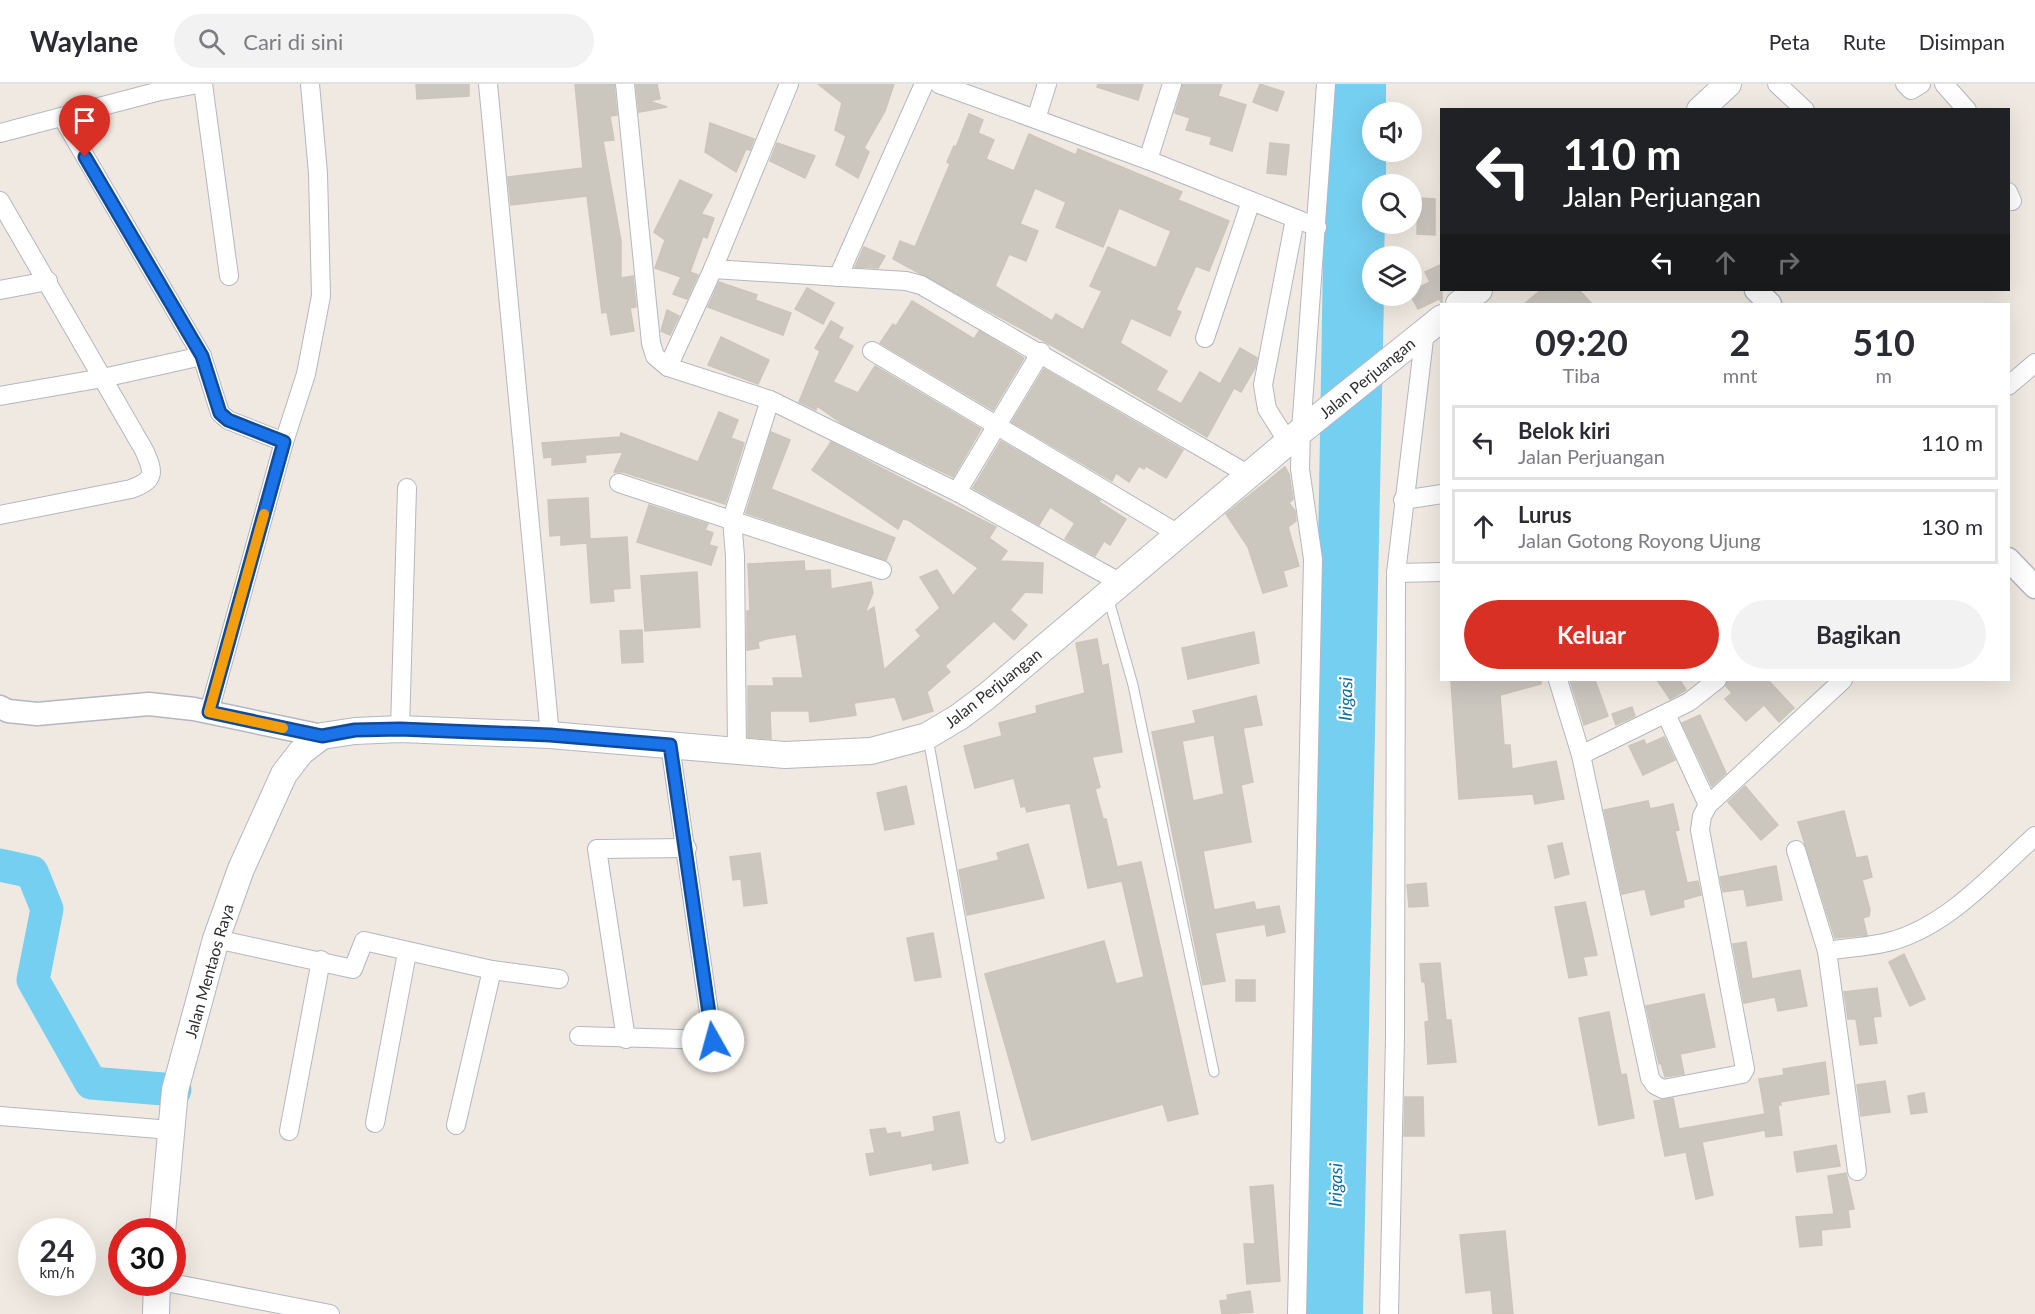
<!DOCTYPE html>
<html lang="id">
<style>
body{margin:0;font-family:Lato,sans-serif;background:#f2f2f3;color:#2b2b33;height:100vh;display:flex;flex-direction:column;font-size:22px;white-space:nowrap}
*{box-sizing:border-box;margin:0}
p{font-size:20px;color:#7c7c81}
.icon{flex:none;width:33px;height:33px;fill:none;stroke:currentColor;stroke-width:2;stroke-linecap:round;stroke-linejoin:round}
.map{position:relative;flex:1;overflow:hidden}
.panel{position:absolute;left:1440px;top:219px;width:570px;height:378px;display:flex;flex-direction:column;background:#fff;border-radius:0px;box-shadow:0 6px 24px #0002}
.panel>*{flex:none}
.hud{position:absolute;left:1440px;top:24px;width:570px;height:183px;border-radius:0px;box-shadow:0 6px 24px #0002;background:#202124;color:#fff;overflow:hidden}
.tools{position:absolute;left:1362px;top:18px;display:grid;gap:12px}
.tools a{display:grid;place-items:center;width:60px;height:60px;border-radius:50%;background:#fff;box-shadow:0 6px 24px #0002;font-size:30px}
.speed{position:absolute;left:18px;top:1134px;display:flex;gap:12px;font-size:30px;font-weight:700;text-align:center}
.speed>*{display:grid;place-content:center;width:78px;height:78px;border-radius:50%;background:#fff;box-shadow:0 6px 24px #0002;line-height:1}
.speed small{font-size:15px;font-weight:400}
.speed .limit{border:9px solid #d22;background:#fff;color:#111}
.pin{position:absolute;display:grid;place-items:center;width:51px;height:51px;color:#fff;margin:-62px -26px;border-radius:50% 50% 50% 0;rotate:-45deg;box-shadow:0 0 6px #0007}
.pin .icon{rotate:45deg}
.me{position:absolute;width:66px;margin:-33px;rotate:353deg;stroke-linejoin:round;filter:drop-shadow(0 0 4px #0008)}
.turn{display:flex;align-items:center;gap:21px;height:126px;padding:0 24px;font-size:27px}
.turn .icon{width:78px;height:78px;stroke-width:2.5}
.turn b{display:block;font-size:42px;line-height:51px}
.lanes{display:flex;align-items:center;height:57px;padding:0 24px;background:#0003;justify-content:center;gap:30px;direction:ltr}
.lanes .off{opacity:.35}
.eta{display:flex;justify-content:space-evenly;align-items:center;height:102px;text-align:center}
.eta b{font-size:36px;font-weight:700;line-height:42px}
.cta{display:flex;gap:12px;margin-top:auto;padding:12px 24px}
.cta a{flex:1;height:69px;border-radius:36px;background:#d93025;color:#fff;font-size:24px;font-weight:700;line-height:69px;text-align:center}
.cta a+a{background:#f2f2f3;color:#2b2b33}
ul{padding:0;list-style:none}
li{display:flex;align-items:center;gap:18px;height:75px;margin:0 12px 9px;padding:0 12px;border:3px solid #e1e1e2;border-radius:0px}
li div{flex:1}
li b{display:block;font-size:22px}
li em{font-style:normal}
header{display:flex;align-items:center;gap:36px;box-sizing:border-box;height:84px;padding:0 30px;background:#fff;border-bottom:2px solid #e1e1e2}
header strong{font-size:28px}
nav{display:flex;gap:33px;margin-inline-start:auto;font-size:21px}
.search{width:420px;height:54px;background:#f2f2f3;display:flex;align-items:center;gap:15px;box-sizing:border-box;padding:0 21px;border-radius:33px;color:#7c7c81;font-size:22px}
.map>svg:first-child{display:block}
</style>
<header>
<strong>Waylane</strong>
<div class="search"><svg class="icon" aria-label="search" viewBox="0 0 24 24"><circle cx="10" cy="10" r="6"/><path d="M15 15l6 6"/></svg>Cari di sini</div>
<nav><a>Peta</a><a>Rute</a><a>Disimpan</a></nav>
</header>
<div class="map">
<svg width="2035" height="1230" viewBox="0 0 2035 1230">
<rect width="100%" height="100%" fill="#efe9e1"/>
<path fill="#75cff0" d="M1326 0H1386V28H1372V68H1386V100H1372V140H1385L1384 172H1372V212H1384L1363 1230H1305Z"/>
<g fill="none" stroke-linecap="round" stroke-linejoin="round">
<path stroke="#75cff0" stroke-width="33" d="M0 781 32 788 47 825 33 896 91 999 175 1006"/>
</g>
<g fill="#cbc7bf" stroke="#cbc5ba" stroke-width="1.5" fill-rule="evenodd">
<path d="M416 0H469V12L417 15Z"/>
<path d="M575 0H614L617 31 610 32 614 56 603 57 621 157V194L633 192 636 223 630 224 634 247 611 251 607 228 602 229 587 112 511 121 508 93 583 84Z"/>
<path d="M636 0H657L660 15 649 17 667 23 639 28Z"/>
<path d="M818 0H894L885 27 864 64 869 68 858 94 836 81 846 52 835 46 842 19Z"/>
<path d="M1098 0H1143L1138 16 1097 3Z"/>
<path d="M1183 0H1222L1218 12 1246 21 1232 67 1210 60 1212 53 1186 46 1190 34 1175 29Z"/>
<path d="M1260 0 1284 8 1277 27 1253 18Z"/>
<path d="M969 30 983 36 978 49 994 56 986 75 1014 87 1029 50 1076 71 1078 65 1182 108 1178 116 1229 137 1209 187 1196 182 1176 226 1181 228 1170 252 1131 234 1120 259 1167 287 1156 306 1181 320 1200 288 1220 300 1240 264 1257 274 1255 284 1241 308 1234 304 1207 353 1046 258 893 175 900 157 915 163 950 80 947 78 954 62 956 63ZM1035 104 1066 118 1056 143 1103 163 1119 124 1171 147 1156 184 1108 163 1090 202 1102 207 1083 246 1056 230 1052 237 995 202 1009 170 1026 177 1038 147 1020 140Z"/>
<path d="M710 39 754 55 750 66 746 65 736 88 705 68Z"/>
<path d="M777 59 815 72 805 94 770 77Z"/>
<path d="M1270 59 1289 61 1286 91 1267 89Z"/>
<path d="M680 96 712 111 701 130 714 134 707 154 703 152 690 188 698 191 687 215 673 210 681 193 655 184 665 156 654 148Z"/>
<path d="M1418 114 1435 115V151L1417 150Z"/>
<path d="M864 163 885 172 878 184 855 183Z"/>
<path d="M1442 180V219L1439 215 1418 225 1411 212 1412 207 1430 198 1425 188Z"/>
<path d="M719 198 757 211 755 216 791 229 783 251 708 223Z"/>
<path d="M807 204 834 219 823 240 795 225Z"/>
<path d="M1541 206H1579L1592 220H1524Z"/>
<path d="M912 217 974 255 979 247 1024 274 993 326 880 259 893 240 896 242Z"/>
<path d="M667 226 679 232 670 251 661 247Z"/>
<path d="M831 237 843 244 838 254 853 262 833 298 858 309 875 282 981 345 953 393 843 340 817 322 816 326 799 318 820 267 815 264Z"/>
<path d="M721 253 769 276 758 300 708 281Z"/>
<path d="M1044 285 1183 366 1166 394 1146 382 1144 385 1139 382 1129 398 1116 389 1112 397 1012 338Z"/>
<path d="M719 328 738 336 731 354 744 359 725 420 623 388H614L623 368 585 371 586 378 552 381V373L544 374 542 359 620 353 621 349 698 378Z"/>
<path d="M771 348 790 356 771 405 895 454 886 476 746 429Z"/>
<path d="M1001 357 1100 416 1099 418 1126 435 1110 461 1104 457 1095 472 1065 455 1075 439 1050 423 1039 441 973 404Z"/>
<path d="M831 358 996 443 989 454 1007 467 1000 477 1043 479 1042 509 1025 508 1010 526 1027 541 1014 556 994 537 945 582 950 588 927 608 933 627 903 636 895 613 854 619 856 631 810 638 809 627H770L771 655 748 653V602H774L773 594H803L796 550 766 555 758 558 759 564 747 566V527H750L748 480 804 477 805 487 830 486 831 505 871 498 873 509 865 529 874 523 884 586 921 552 916 546 940 524 920 493 937 486 953 512 978 484 908 436 903 435 898 445 812 386Z"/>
<path d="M1285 383 1289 390 1293 415 1289 419 1295 427 1296 437 1288 443 1299 482 1283 487 1287 502 1263 509 1248 463 1226 430Z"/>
<path d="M588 414 590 455 627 453 630 504 613 505 614 517 591 519 587 459 561 461V451L550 452 548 416Z"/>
<path d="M649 421 708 440 705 446 713 449 709 461 717 463 711 481 637 458Z"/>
<path d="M697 488 700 543 645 547 641 492Z"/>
<path d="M642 546 643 578 622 579 620 547Z"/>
<path d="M1254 548 1259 579 1188 595 1182 564Z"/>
<path d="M1097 555 1102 582 1108 580 1122 668 1092 673 1100 703 1095 705 1103 735H1106L1117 783 1141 778 1198 1030 1168 1037 1163 1020 1032 1056 985 890 1104 857 1116 900 1144 893 1122 797 1088 804 1070 719 1027 728 1025 722 1021 723 1014 694 975 704 964 662 1002 652 999 639 1037 629 1036 622 1085 609 1076 559Z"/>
<path d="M1541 596V600L1500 611 1504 661H1510L1512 685 1556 677 1564 715 1535 720 1533 710 1459 715 1451 597Z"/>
<path d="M1570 596H1595L1608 632 1584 641Z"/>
<path d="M1657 596H1680L1686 606 1670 615Z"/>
<path d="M1728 596H1768L1794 624 1779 638 1764 621 1746 637 1725 615 1732 609 1726 602Z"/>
<path d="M1256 612 1262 641 1243 644 1253 698 1241 701 1251 758 1203 767 1214 826 1254 818 1256 826 1279 822 1285 848 1267 852 1265 840 1215 849 1225 897 1203 901 1152 648 1196 639 1193 627ZM1214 651 1224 710 1193 717 1182 657Z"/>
<path d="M1632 623 1635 632 1616 641 1612 630Z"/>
<path d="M1700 631 1726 689 1712 702 1682 639Z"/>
<path d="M1664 653 1675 676 1643 691 1629 662 1644 656 1646 661Z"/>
<path d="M906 702 914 740 885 746 877 709Z"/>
<path d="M1745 702 1778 741 1761 756 1728 718Z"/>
<path d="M1648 717 1650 725 1673 720 1679 746 1675 747 1687 799 1698 797 1701 811 1683 816 1684 823 1651 831 1645 805 1622 810 1604 726Z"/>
<path d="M1844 727 1856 774 1867 772 1872 793 1862 796 1870 826 1869 832 1863 834 1867 851 1835 854 1798 738Z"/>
<path d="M1562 759 1569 790 1555 794 1548 762Z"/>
<path d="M1028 760 1044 814 967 831 959 786 999 776 997 769Z"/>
<path d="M760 769 767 819 744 822 741 795 733 796 730 773Z"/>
<path d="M1776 782 1782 816 1747 822 1744 805 1723 808 1720 793Z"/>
<path d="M1426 799 1428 822 1409 823 1407 801Z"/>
<path d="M1585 818 1597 871 1583 873 1587 891 1569 894 1555 823Z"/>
<path d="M933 849 941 893 915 897 907 854Z"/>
<path d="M1746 858 1752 895 1800 886 1807 922 1778 927 1775 913 1744 919 1733 860Z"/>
<path d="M1904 870 1925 915 1910 922 1889 878Z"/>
<path d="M1440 879 1446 936H1451L1456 978 1428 980 1425 938 1429 937 1425 898H1422L1420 880Z"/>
<rect x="1236" y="896" width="19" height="21"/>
<path d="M1877 904 1881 932 1873 933 1877 959 1860 961 1856 935H1848L1844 908Z"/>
<path d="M1704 910 1715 963 1680 970 1684 990 1665 993 1661 979 1659 980 1646 922Z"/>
<path d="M1609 928 1621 991 1626 990 1634 1034 1599 1041 1579 934Z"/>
<path d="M1825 978 1829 1010 1780 1018 1781 1021H1778L1782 1051 1766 1053 1765 1046 1702 1058 1713 1111 1696 1115 1686 1068 1665 1072 1654 1017 1673 1014 1679 1045 1765 1030 1759 995 1784 991 1783 985Z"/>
<path d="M1885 997 1890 1028 1861 1032 1857 1001Z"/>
<path d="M1924 1009 1927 1028 1911 1030 1908 1012Z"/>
<path d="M1405 1013H1423L1424 1052H1404Z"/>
<path d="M959 1028 968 1079 933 1086 932 1079 870 1091 866 1070 875 1069 870 1046 885 1044 887 1050 900 1048 901 1054 935 1047 933 1033Z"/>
<path d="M1836 1061 1840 1082 1797 1088 1794 1068Z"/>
<path d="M1846 1089 1854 1125 1848 1126 1850 1143 1821 1146 1822 1161 1800 1163 1796 1133 1834 1130 1828 1092Z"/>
<path d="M1273 1101 1280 1197 1247 1200 1244 1160H1255L1250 1103Z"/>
<path d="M1505 1147 1513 1230H1493L1491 1206 1466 1209 1460 1151Z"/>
<path d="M1250 1207 1253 1228 1222 1230 1220 1217 1228 1216 1227 1211Z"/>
</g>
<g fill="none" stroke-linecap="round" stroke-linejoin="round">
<defs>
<g id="service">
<path d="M1108 513 1133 601 1214 988"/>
<path d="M928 654 1000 1054"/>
</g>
<g id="minor">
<path d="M203 0 229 192"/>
<path d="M488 0 550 651"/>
<path d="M625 0 651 259 655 272 668 283"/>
<path d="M789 0 713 185 906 197 921 201 1249 391"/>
<path d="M939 0 1148 76 1317 143"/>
<path d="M1777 0 1805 26"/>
<path d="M1905 0 1911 6 1921 0"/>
<path d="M1944 0 1967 26"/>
<path d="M62 33 202 272 220 329 228 336 284 358"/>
<path d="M1036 35 1047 0"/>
<path d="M0 49 156 8 198 0"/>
<path d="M1148 76 1172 0"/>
<path d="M2008 108 2012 117"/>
<path d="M0 117 144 366C154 388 156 396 131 405L0 431"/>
<path d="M713 185 668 283 770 316 957 408 1121 499"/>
<path d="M838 193 924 0"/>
<path d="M0 206 48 197"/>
<path d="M1205 254 1251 117"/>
<path d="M872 267 1180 451"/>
<path d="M2008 302 2035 279"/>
<path d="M0 312 103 294 202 272"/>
<path d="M1288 358 1267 325 1263 301 1295 135"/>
<path d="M619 399 882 486"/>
<path d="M957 408 1041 268"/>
<path d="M1403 416 1442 410"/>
<path d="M1396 489 1442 488"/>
<path d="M1558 596 1581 671 1650 994 1655 1001 1663 1005 1742 990 1745 985 1700 746 1702 732 1708 721 1843 596"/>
<path d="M209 628 284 358 306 290 321 212 318 89 310 0"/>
<path d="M1666 630 1708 721"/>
<path d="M400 645 407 404"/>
<path d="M737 667 735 472 732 435 770 316"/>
<path d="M1581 671 1689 618 1717 596"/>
<path d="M1796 766 1827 867 1857 1087"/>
<path d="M216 855 353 885 364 857 492 886 559 895"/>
<path d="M1827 867C1849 863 1874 863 1895 856 1949 840 1994 789 2035 752"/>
<path d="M579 952 713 956 670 661"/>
<path d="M626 955 597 765 687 764"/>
<path d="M0 1032 171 1046"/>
<path d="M375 1039 407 869"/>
<path d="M456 1041 492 886"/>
<path d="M289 1047 321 876"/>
<path d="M166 1198 330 1230"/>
<path d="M1297 1230 1313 475 1300 385 1301 347 1326 0"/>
<path d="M1389 1230 1395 954 1396 489 1425 247"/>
</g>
<g id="tertiary">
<path d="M1756 206 1770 220"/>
<path d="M2008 475 2035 503"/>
<path d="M0 623 8 627 37 630 149 620 194 625 322 652"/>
</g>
<g id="secondary">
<path d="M1700 26 1728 0"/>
<path d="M1459 220 1479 206"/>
<path d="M162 1148 175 1006 216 855 241 785 284 690 301 668 322 652 355 647 400 645 550 651 785 671 871 667 927 652 959 633 987 612 1301 347 1442 234"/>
<path d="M156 1230 157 1198"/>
</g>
</defs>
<use href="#service" stroke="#b4b7c1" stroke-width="11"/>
<use href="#minor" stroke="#b4b7c1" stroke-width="20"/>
<use href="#tertiary" stroke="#b4b7c1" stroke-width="25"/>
<use href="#secondary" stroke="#b4b7c1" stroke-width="28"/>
<use href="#service" stroke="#fff" stroke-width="9"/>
<use href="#minor" stroke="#fff" stroke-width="18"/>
<use href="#tertiary" stroke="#fff" stroke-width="22"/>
<use href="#secondary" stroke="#fff" stroke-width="26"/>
</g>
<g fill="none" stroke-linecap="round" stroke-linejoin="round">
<defs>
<path id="route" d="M85 73 202 272 220 329 228 336 284 358 209 628 322 652 355 646 400 645 550 651 670 661 713 957"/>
</defs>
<use href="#route" stroke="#114b97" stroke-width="15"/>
<use href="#route" stroke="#1a73e8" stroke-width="10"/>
<path stroke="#f59e0b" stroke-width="10" d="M264 430 209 628 283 644"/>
</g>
<g text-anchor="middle" stroke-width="4.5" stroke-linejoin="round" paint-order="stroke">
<g font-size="16" fill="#2e2e2e" stroke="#fff">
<text transform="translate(1367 294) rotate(-39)" y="6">Jalan Perjuangan</text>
<text transform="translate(993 604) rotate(-38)" y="6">Jalan Perjuangan</text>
<text transform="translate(209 887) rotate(-74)" y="6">Jalan Mentaos Raya</text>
</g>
<g font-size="18" font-style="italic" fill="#0d6fa3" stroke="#fff">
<text transform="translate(1346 615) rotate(-89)" y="6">Irigasi</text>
<text transform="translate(1336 1101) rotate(-89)" y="6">Irigasi</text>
</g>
</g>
</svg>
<div class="tools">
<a><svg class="icon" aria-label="sound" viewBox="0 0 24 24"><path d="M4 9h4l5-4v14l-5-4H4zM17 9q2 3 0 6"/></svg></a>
<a><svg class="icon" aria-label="search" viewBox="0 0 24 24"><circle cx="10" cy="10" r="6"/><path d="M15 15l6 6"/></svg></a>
<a><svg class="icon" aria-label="layers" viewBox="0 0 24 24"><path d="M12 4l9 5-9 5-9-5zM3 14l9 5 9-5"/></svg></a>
</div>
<div class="speed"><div>24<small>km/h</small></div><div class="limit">30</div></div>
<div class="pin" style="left:85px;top:73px;background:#d93025"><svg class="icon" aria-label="arrive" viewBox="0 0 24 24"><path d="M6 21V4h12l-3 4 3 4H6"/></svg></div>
<svg class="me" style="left:713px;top:957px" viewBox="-20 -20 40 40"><circle r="19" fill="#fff"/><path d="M0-13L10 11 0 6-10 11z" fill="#1a73e8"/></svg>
<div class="hud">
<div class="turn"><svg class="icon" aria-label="left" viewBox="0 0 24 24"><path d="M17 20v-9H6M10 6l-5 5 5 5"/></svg><div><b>110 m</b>Jalan Perjuangan</div></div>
<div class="lanes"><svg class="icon" aria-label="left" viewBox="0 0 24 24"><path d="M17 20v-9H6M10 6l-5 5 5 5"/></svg><svg class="icon off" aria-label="ahead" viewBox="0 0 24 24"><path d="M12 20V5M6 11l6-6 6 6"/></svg><svg class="icon off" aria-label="right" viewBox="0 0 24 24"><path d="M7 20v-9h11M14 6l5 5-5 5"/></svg></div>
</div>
<section class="panel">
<div class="eta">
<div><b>09:20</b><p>Tiba</p></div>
<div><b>2</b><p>mnt</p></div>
<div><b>510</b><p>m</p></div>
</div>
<ul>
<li><svg class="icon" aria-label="left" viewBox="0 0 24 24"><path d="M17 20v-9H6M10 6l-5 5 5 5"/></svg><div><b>Belok kiri</b><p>Jalan Perjuangan</p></div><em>110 m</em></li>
<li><svg class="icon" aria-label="ahead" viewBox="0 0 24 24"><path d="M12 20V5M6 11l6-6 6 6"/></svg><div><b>Lurus</b><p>Jalan Gotong Royong Ujung</p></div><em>130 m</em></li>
</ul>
<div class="cta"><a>Keluar</a><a>Bagikan</a></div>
</section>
</div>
